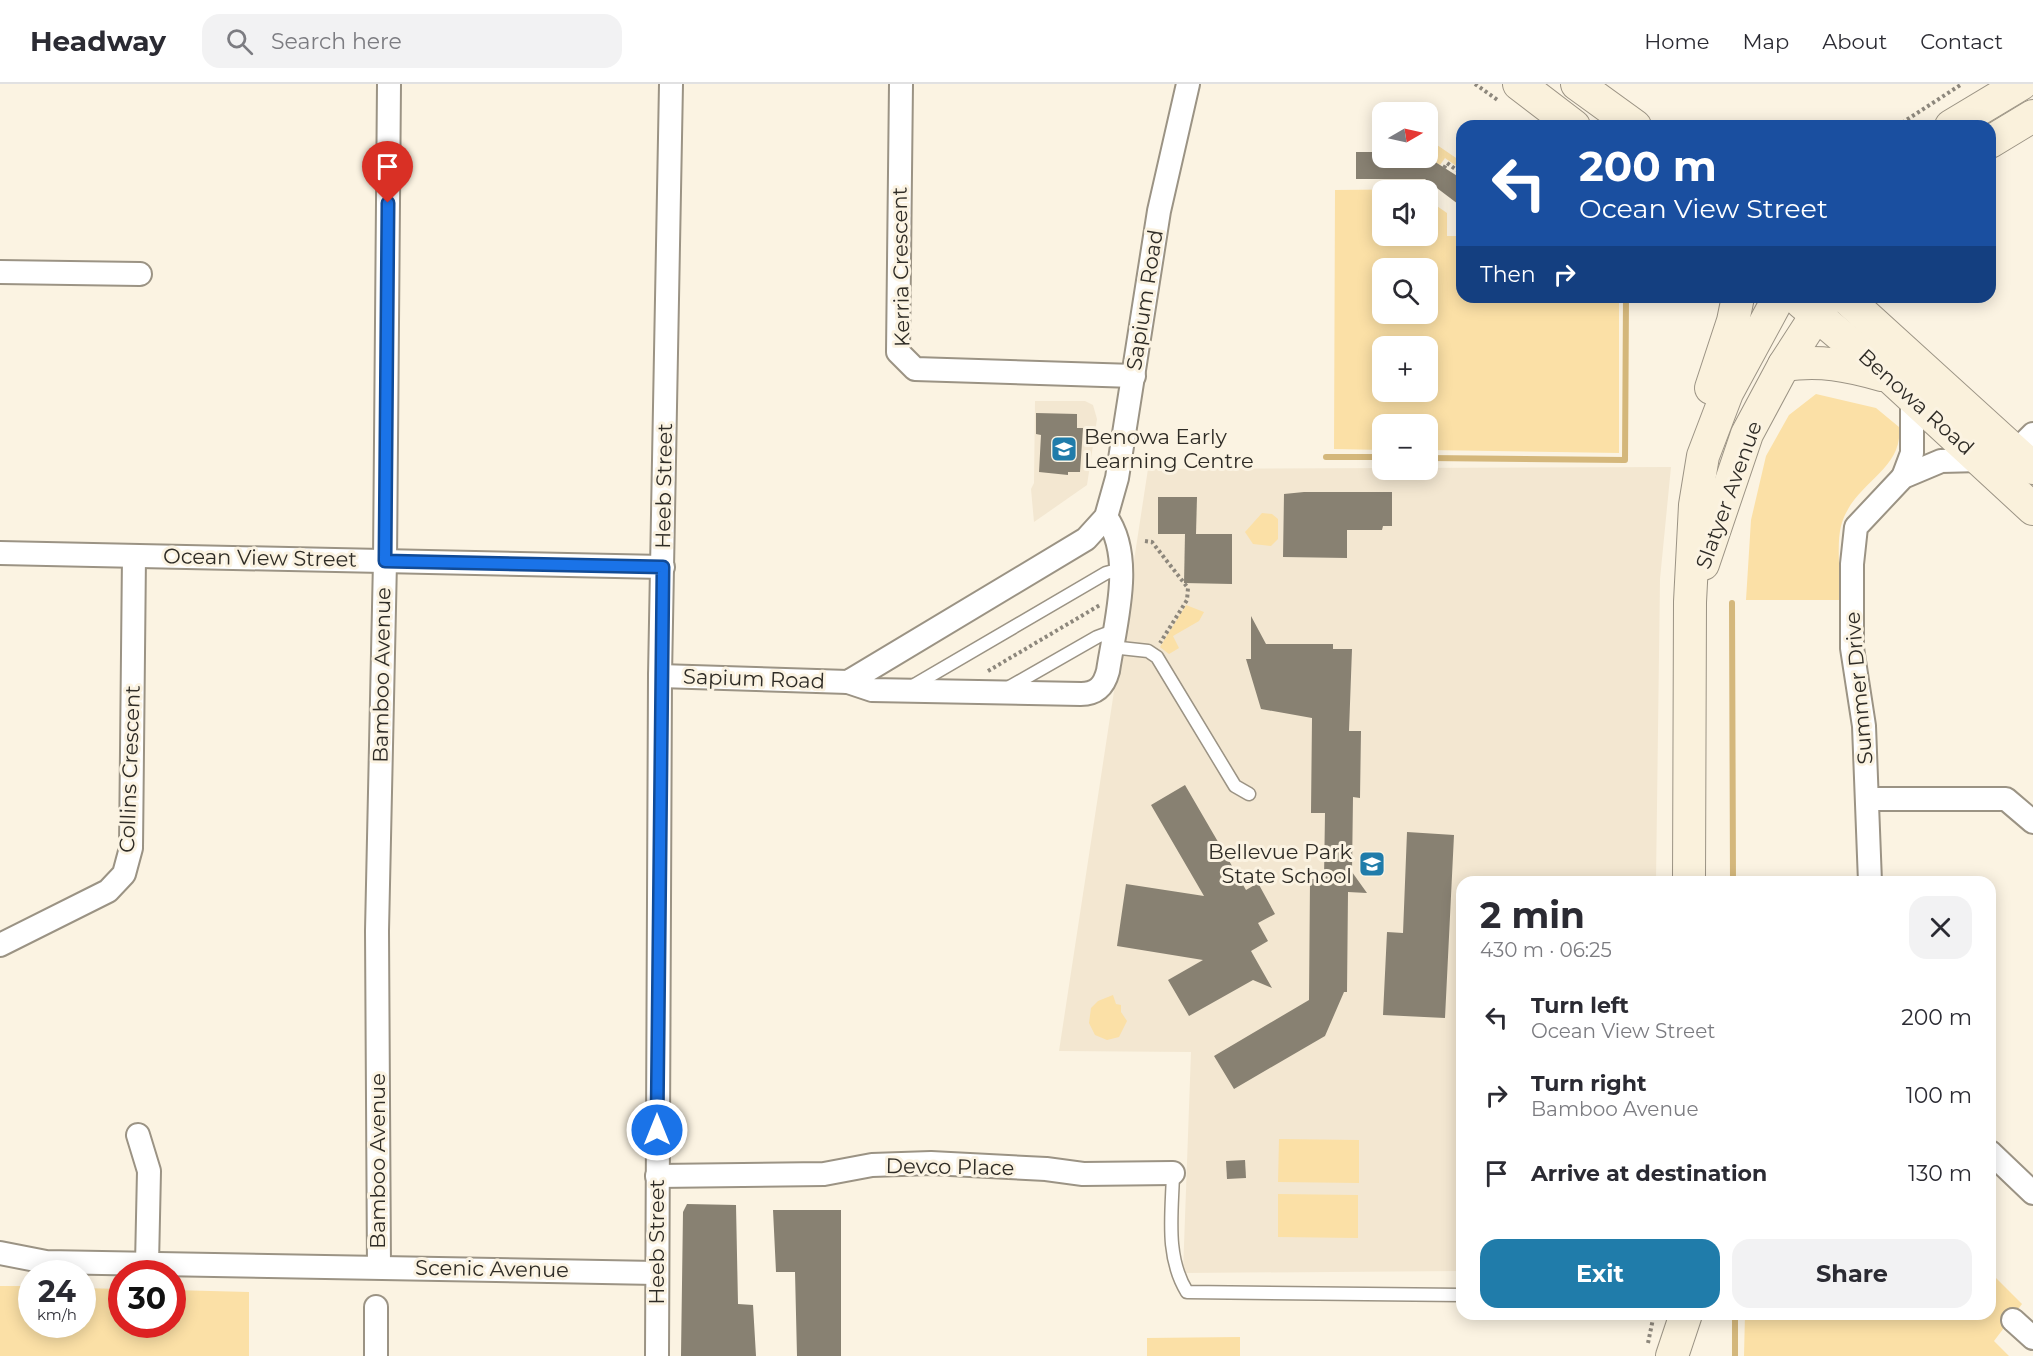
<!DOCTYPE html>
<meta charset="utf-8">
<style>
body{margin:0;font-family:Montserrat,sans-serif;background:#f2f2f3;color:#2b2b33;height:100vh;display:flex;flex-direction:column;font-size:22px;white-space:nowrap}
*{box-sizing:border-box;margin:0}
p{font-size:20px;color:#7c7c81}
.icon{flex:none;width:33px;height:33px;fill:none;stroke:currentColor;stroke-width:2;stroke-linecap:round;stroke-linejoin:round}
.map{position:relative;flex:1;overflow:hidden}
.side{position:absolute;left:1456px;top:792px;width:540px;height:444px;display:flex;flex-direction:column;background:#fff;border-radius:18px;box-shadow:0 3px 15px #0003}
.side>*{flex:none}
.hud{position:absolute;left:1456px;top:36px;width:540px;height:183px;border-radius:18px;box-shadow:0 3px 15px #0003;background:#1a4fa0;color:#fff;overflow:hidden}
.needle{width:39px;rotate:81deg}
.controls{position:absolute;left:1372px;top:18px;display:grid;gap:12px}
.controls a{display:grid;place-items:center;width:66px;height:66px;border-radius:12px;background:#fff;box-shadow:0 3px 15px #0003;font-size:30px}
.speed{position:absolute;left:18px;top:1176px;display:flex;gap:12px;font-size:30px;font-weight:700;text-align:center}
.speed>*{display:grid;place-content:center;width:78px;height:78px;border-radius:50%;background:#fff;box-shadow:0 3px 15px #0003;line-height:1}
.speed small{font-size:15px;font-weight:400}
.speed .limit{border:9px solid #d22;background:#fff;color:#111}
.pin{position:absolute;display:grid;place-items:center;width:51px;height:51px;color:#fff;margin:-62px -26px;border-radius:50% 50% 50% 0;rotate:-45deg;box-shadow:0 0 6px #0007}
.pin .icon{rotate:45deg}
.me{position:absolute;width:66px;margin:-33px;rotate:0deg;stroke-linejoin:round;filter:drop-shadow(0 0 4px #0008)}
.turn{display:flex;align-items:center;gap:21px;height:126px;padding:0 24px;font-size:27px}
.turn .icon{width:78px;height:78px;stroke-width:2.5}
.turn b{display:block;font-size:42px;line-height:51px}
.then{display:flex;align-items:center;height:57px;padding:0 24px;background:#0003;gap:12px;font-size:22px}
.round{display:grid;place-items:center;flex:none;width:63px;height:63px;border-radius:18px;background:#f2f2f3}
.overview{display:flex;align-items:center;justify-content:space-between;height:102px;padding:0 24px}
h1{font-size:36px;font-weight:700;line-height:45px}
.primary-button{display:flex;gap:12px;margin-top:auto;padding:12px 24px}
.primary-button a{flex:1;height:69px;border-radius:18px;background:#207caa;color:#fff;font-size:24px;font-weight:700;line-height:69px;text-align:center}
.primary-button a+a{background:#f2f2f3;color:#2b2b33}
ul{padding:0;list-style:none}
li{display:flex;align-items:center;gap:18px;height:78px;padding:0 24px}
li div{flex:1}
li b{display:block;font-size:22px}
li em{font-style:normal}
header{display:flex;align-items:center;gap:36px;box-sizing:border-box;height:84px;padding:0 30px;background:#fff;border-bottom:2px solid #e1e1e2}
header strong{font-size:28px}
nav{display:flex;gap:33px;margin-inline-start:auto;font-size:21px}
.search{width:420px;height:54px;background:#f2f2f3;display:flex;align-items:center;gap:15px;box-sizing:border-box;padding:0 21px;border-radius:18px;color:#7c7c81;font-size:22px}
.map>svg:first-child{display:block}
</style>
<header>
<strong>Headway</strong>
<div class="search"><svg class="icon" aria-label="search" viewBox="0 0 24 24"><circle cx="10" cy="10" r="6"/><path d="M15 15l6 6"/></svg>Search here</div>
<nav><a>Home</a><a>Map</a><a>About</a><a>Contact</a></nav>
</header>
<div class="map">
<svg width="2033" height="1272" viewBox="0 0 2033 1272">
<rect width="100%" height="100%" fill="#fbf3e2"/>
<g fill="#f3e7d1">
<path d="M1035 317H1085L1093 321 1097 335 1087 401 1034 438 1031 405 1034 399Z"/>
<path d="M1671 383 1660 495 1656 798H1462V1187L1183 1189 1191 968 1059 967 1148 385Z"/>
</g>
<g fill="#fbe0a6" fill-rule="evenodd">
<path d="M1430 60 1437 61 1462 78V86L1445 74 1440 81 1428 73Z"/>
<path d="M1434 105V120L1447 129V152H1462V213H1619V369L1428 366V340H1383V366L1334 365 1335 106ZM1428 106V152H1383V106ZM1383 184H1428V230H1383ZM1428 262V308H1383V262Z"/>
<path d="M1816 310 1876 324 1899 343C1904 387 1852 399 1841 442 1836 462 1841 495 1840 516H1746L1751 436 1766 372 1789 331Z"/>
<path d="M1262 429 1272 430 1278 435V455L1271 462 1253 460 1245 448Z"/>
<path d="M1186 521 1204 528 1199 537 1173 552 1179 564 1169 570 1160 563Z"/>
<path d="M1113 911 1116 920 1121 921V928L1127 937 1119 953 1107 956 1095 951 1089 939 1091 924 1098 917Z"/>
<path d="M1279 1055 1359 1056V1099L1278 1098Z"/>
<path d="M1278 1110 1358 1111V1154L1278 1153Z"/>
<path d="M1991 1189 2022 1220 1994 1257 2009 1272H1744L1745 1230H1990Z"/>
<path d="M0 1202H31L32 1240H82L83 1204 121 1205 122 1240H172L173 1206 249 1208V1272H0Z"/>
<path d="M1240 1253V1272H1147V1254Z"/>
</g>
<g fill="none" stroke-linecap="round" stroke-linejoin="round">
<g stroke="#d4b77b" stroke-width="6">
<path d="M1326 373H1383"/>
<path d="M1428 374 1625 376 1626 213"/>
<path d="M1732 519 1733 798"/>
<path d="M1735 1230V1272"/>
</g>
</g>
<g fill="#888172">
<path d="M1356 68H1383V74H1429L1462 95V123L1425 95H1356Z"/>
<path d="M1036 329 1077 330V344H1083L1080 388H1068V391L1039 388 1041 351 1036 350Z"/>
<path d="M1304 408H1392V442H1383L1382 446H1347V474L1283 473 1284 410Z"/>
<path d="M1158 413H1197L1196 450H1158Z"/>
<path d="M1185 450H1232V500L1184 499Z"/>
<path d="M1251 532 1266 560H1333V565H1352L1349 647H1361L1360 714 1353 713 1352 788 1367 809 1348 808 1347 908H1344L1325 952 1234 1005 1214 972 1309 916 1310 795H1324L1325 729H1311L1312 634 1261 625 1246 575H1251Z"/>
<path d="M1185 701 1246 806 1258 799 1275 830 1258 839 1268 857 1251 867 1272 904 1253 896 1189 932 1168 896 1203 876 1117 862 1126 800 1204 812 1151 721Z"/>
<path d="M1407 748 1454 751 1445 934 1383 931 1387 848 1403 849Z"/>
<path d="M1245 1076 1246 1094 1227 1095 1226 1077Z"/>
<path d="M687 1120 736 1121 738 1220 753 1221 756 1272H681L683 1128Z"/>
<path d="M773 1126H841V1272H797L795 1188H776Z"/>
</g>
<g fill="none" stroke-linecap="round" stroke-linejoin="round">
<defs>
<g id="lane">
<path d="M1111 563 1148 567 1157 573 1235 702 1249 710"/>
<path d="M911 603 1106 489 1121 485"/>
<path d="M1006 605 1097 553 1113 547"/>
<path d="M1173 1089C1172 1130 1165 1172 1187 1208L1462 1211"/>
</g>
<g id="street">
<path d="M901 0 898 268 915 285 1134 292"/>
<path d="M0 188 140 190"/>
<path d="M2006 377 2033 350"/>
<path d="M1903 393 1912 369V314"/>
<path d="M0 469 663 483"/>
<path d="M660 592 848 598 1086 455 1106 433 1117 394 1159 127 1188 0"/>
<path d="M848 598 872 606 1081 610C1097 610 1104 602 1108 587 1115 540 1135 473 1106 433"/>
<path d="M1867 715H2006L2033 738"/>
<path d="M1870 798 1864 642 1852 564V480L1856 443 1903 393 1941 377 1980 376"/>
<path d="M0 861 108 807 124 790 131 764 134 472"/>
<path d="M138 1051 149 1087 147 1180"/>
<path d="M1990 1068 2033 1109"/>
<path d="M657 1092 824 1090 872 1081 931 1079 1046 1085 1083 1090 1173 1089"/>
<path d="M0 1169 46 1178 656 1189"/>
<path d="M379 1183 377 847 385 477 389 0"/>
<path d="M2013 1236 2033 1254"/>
<path d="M376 1272V1223"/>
<path d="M657 1272 660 592 671 0"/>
</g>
<g id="secondary">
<path d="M1519 0 1574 42"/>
<path d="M1577 0 1635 42"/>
<path d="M1951 42 2021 0"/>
<path d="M1990 58 2033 32"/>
<path d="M1845 213 2033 384"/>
<path d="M1801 218 1891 294 2033 425"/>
<path d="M1784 281C1821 276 1846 281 1882 291"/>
<path d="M1711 304 1733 237 1738 213"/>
<path d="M1703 480 1747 350 1784 281 1828 213"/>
<path d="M1689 798 1690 518 1695 421 1703 372 1727 309 1779 213"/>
<path d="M1672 1272 1686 1230"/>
</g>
</defs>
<use href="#lane" stroke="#9b9384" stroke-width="15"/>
<use href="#street" stroke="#9b9384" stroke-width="26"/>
<use href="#secondary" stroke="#9b9384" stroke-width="34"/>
<g stroke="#8d877c" stroke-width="4" stroke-dasharray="3 3" stroke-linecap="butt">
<path d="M1475 0 1499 17"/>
<path d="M1897 42 1962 0"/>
<path d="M1444 84 1447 79 1462 90"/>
<path d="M1145 457 1152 458 1188 504 1187 516 1160 559"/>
<path d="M988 587 1100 521"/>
<path d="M1648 1259 1654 1230"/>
</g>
<use href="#lane" stroke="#fff" stroke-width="12"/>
<use href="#street" stroke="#fff" stroke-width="22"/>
<use href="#secondary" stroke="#faf1dc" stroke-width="32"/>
</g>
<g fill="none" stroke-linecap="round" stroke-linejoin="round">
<defs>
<path id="route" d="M388 119 385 477 663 483 657 1046"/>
</defs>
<use href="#route" stroke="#114b97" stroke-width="15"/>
<use href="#route" stroke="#1a73e8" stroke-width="10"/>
</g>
<defs>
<symbol id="school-square" viewBox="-11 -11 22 22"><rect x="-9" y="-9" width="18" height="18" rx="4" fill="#207caa" stroke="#fbf3e2"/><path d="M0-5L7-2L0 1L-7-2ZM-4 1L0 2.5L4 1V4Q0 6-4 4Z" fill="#fff"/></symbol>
</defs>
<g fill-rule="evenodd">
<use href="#school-square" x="1049" y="350" width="30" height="30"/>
<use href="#school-square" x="1357" y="765" width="30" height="30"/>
</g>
<g text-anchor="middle" stroke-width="6" stroke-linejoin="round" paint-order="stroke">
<g font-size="21" fill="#2f2c26" stroke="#fbf3e2">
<text transform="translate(901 183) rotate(-91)" y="7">Kerria Crescent</text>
<text transform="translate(1145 216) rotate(-81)" y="7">Sapium Road</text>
<text transform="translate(1916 318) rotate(42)" y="7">Benowa Road</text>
<text transform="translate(664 402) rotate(-89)" y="7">Heeb Street</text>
<text transform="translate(1729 411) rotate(-70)" y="7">Slatyer Avenue</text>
<text transform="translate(260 474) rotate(1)" y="7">Ocean View Street</text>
<text transform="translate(382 591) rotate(-89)" y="7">Bamboo Avenue</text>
<text transform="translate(754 595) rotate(2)" y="7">Sapium Road</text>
<text transform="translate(1859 604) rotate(-95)" y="7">Summer Drive</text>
<text transform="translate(130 685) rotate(-88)" y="7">Collins Crescent</text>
<text transform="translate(378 1077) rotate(-90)" y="7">Bamboo Avenue</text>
<text transform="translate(950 1083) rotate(1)" y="7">Devco Place</text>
<text transform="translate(657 1158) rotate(-90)" y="7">Heeb Street</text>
<text transform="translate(492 1185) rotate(1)" y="7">Scenic Avenue</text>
</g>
<g font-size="21" fill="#2f2c26" stroke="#fbf3e2" text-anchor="start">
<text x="1084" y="360">Benowa Early<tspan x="1084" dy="24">Learning Centre</tspan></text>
<text x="1352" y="775" text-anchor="end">Bellevue Park<tspan x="1352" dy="24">State School</tspan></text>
</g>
</g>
</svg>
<div class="controls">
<a><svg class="needle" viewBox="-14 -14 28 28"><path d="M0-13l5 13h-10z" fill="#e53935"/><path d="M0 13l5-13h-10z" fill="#7c7c81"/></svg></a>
<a><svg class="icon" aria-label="sound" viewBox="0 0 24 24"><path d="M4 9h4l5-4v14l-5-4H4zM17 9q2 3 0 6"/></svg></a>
<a><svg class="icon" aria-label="search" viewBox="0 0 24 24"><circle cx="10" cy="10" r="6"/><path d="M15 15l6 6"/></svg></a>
<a>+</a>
<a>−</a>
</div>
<div class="speed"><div>24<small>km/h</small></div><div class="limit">30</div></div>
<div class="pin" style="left:388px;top:119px;background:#d93025"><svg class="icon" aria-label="arrive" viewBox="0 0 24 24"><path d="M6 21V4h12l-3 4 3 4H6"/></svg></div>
<svg class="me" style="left:657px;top:1046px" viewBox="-20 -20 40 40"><circle r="17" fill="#1a73e8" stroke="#fff" stroke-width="3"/><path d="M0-11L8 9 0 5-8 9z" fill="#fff"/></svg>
<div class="hud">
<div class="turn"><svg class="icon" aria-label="left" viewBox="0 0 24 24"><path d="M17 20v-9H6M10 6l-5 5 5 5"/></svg><div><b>200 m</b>Ocean View Street</div></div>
<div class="then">Then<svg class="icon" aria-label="right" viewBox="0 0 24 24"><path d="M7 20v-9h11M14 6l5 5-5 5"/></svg></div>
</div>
<section class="side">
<div class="overview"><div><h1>2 min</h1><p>430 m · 06:25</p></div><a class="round"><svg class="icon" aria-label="close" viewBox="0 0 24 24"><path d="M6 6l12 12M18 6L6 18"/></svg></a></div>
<ul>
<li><svg class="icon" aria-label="left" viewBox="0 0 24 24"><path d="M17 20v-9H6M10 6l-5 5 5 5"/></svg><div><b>Turn left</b><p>Ocean View Street</p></div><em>200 m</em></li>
<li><svg class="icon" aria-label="right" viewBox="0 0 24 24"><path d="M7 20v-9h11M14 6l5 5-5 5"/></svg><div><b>Turn right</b><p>Bamboo Avenue</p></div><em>100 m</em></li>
<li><svg class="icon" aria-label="arrive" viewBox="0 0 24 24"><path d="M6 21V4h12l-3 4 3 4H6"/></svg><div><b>Arrive at destination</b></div><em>130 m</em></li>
</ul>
<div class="primary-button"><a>Exit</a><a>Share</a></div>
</section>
</div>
